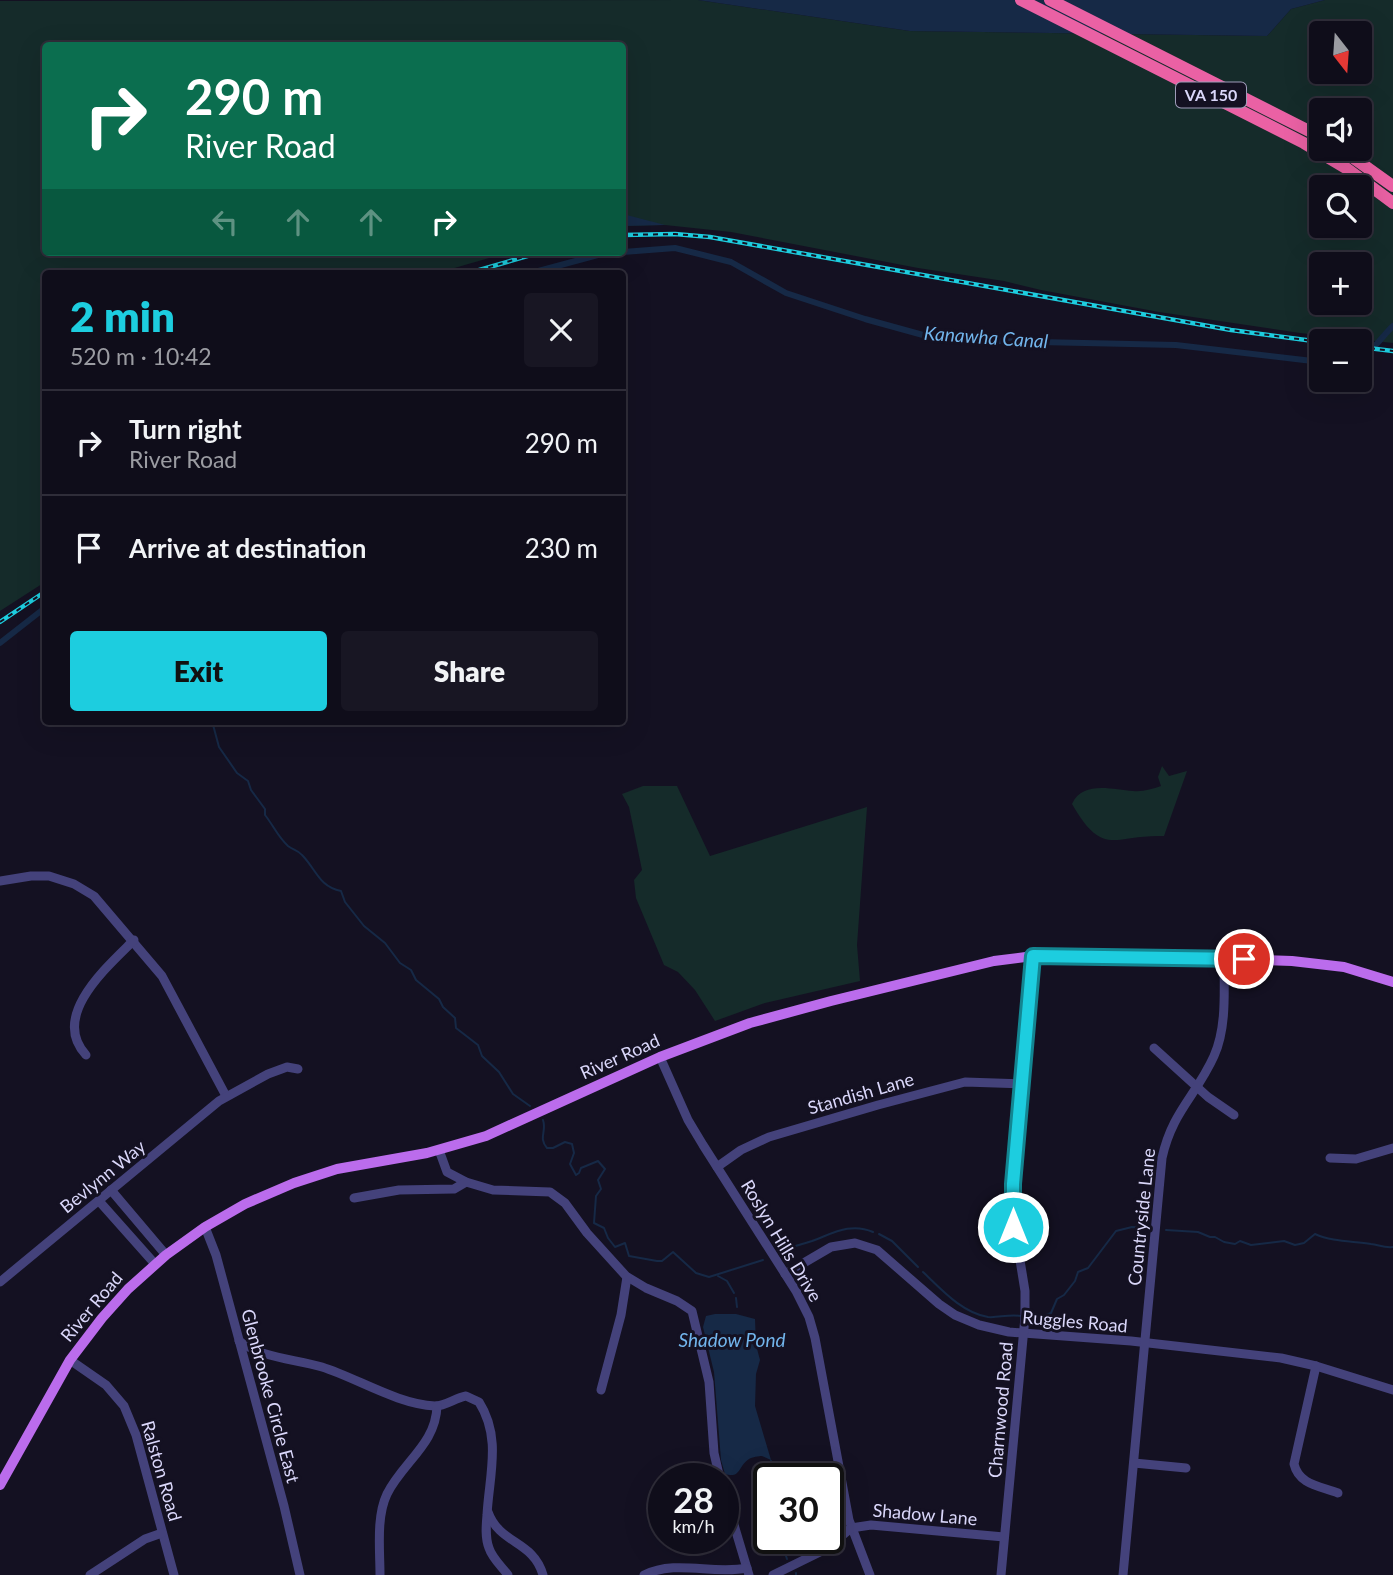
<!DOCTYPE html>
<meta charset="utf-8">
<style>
body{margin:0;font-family:Lato,sans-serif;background:#181623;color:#f1f3f6;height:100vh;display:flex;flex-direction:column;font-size:26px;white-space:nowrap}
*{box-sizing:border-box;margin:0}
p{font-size:23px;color:#9b9ca2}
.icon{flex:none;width:38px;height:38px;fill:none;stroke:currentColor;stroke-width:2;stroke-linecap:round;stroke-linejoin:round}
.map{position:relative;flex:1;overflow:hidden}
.sheet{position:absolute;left:42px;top:270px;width:584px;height:455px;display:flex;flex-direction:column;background:#0f0d1a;border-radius:7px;box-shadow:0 7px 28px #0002,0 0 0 2px #2f2d39}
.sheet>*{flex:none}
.banner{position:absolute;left:42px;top:42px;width:584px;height:214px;border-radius:7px;box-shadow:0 7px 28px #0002,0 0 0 2px #2f2d39;background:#0b6e4f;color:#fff;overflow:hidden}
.needle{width:46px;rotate:163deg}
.tools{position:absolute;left:1309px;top:21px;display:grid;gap:14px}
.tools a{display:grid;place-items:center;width:63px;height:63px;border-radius:7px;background:#0f0d1a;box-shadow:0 7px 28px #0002,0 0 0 2px #2f2d39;font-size:35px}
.speed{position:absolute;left:648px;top:1463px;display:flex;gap:14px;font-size:35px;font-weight:700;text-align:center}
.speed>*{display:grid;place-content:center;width:91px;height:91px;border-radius:50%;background:#0f0d1a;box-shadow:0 7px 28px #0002,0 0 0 2px #2f2d39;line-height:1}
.speed small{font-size:18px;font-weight:400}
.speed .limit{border:4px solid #111;border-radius:10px;background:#fff;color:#111}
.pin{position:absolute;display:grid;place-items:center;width:60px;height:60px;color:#fff;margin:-30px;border:4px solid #fff;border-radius:50%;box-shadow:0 2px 7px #0007}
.me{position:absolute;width:77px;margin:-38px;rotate:0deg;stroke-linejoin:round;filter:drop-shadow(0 0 5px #0008)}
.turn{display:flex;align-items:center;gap:24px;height:147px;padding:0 28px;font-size:32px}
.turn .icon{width:91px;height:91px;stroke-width:2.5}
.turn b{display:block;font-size:49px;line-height:60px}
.lanes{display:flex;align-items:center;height:66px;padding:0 28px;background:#0003;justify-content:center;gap:35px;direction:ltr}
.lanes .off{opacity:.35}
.round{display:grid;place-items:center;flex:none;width:74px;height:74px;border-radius:7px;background:#181623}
.summary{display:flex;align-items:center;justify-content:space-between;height:119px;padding:0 28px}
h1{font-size:42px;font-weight:800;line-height:52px;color:#1dcddf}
.action{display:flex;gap:14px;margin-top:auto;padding:14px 28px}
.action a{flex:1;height:80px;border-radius:7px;background:#1dcddf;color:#111;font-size:28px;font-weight:800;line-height:80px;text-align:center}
.action a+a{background:#181623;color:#f1f3f6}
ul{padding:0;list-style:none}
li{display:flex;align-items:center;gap:21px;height:105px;padding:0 28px;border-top:2px solid #2f2d39}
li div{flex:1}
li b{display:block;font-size:26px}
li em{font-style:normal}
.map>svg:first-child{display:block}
</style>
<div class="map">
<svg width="1393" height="1575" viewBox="0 0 1393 1575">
<rect width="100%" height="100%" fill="#141122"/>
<g fill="#152b2a" fill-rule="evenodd">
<path d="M698 0 910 31 1267 36 1291 9 1325 0H1393V343L1300 333 1159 312 1041 290 1004 281 918 268 731 232 665 225 623 226V46H46V252H510L437 273H46L45 582 0 611V1ZM1321 33H1360V72H1321ZM1321 110H1360V149H1321ZM1321 187H1360V226H1321ZM1321 264H1360V303H1321Z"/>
<path d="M1162 766 1169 776 1187 771 1164 836C1113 834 1104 859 1072 804 1083 780 1113 790 1133 791 1143 792 1152 789 1161 786L1158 777Z"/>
<path d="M643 786H677L710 856 867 807 857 945 860 981 765 1003 715 1021 695 990 678 972 664 965 636 898 634 880 642 870 629 807 622 794Z"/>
</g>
<g fill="#162946">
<path d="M698 0H1325L1291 9 1267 36 910 31Z"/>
<path d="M623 214 665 225 623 226Z"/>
<path d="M715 1314H736L755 1319 756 1345 760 1360 756 1374 755 1406 771 1460 762 1456C759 1456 752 1457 749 1459 738 1466 741 1479 725 1474L721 1460 714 1372 703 1327 706 1316Z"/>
</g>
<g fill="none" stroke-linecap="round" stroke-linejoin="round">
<g stroke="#162946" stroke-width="2">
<path d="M212 721 219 747 237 773 248 781 251 790 265 809V815C273 825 278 837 288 846 293 850 298 850 302 855 316 869 319 887 341 891L345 902 364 926 385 943 400 963 411 970 416 980 439 999 443 1007 455 1018 456 1028 478 1045 482 1056 499 1072 513 1094 530 1106"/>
<path d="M543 1120C547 1131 538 1138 547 1148H553L565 1142 572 1144 574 1153 570 1164 576 1175 579 1173 581 1168 598 1161 605 1169 598 1180 601 1189 596 1196 594 1223 604 1228 608 1238 615 1247 625 1243 629 1256 657 1261H662L673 1252 696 1273 709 1277 763 1260"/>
<path d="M1166 1230 1198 1232 1210 1237H1215L1224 1242 1235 1244 1240 1241 1251 1245 1284 1241 1295 1245 1304 1243 1315 1234C1332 1242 1353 1241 1371 1244 1379 1245 1384 1248 1393 1247"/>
<path d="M879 1234 892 1241 918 1267"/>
<path d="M783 1249C793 1247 802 1244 812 1241 832 1234 850 1222 873 1232"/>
<path d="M923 1272C941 1289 962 1313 988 1317 998 1318 1008 1314 1021 1316"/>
<path d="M718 1276 727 1281 734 1293"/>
<path d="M736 1298 737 1307"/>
<path d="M1032 1317 1037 1319 1051 1313 1057 1299 1064 1295 1075 1281 1078 1272 1088 1268 1116 1231 1132 1227 1148 1228"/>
<path d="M771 1461 773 1474 775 1479"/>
<path d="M775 1538 783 1547 787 1559"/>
<path d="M796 1573V1575"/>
</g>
<g stroke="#162946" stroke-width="6">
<path d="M623 252 675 248 731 262 786 293 865 319 923 335 998 341 1176 345 1321 362"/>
<path d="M531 273 605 253 621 252"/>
<path d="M1360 358C1371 354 1383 335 1393 326"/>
<path d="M0 643 46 607"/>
</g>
<g stroke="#44427b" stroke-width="9">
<path d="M0 881 31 876H49L74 884 94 896 162 976 226 1096"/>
<path d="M1154 1048 1208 1097 1234 1115"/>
<path d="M86 1055C50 1016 107 967 134 940"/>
<path d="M660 1057 688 1120 703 1145 796 1291 809 1317 815 1338 849 1520 870 1575"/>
<path d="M439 1150 447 1172 466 1182 493 1190 550 1192 565 1203 587 1233 626 1276 646 1288 677 1301 692 1311 709 1382 714 1453 720 1479"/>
<path d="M1330 1158 1356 1159 1393 1148"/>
<path d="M717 1167 741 1150 769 1137 878 1105 965 1082 1022 1084"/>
<path d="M111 1190 166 1255"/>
<path d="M354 1198 399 1190 454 1189 466 1182"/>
<path d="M99 1201 155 1264"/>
<path d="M205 1227 216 1255 284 1506 300 1575"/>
<path d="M785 1274 831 1247 855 1243 877 1250 939 1304 955 1315 979 1325 1009 1332 1131 1341 1281 1358 1316 1366 1393 1390"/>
<path d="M0 1282 219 1101 268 1074 287 1067 298 1069"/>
<path d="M239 1341C261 1358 295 1359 322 1367 357 1378 397 1404 435 1406 446 1406 455 1398 466 1396L479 1402C502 1438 489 1476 487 1515 486 1526 485 1538 489 1548 492 1558 502 1567 508 1575"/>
<path d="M70 1360 106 1385 124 1406 136 1435 174 1575"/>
<path d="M1316 1366 1294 1464C1299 1485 1320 1486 1338 1493"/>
<path d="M601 1390 621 1315 627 1277"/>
<path d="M1134 1463 1186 1468"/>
<path d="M723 1488 749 1575"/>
<path d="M488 1512C500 1545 533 1540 543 1575"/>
<path d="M90 1575 145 1539 162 1533"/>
<path d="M380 1575C380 1550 376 1517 387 1494 403 1462 436 1444 437 1406"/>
<path d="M644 1575C677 1559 712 1575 747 1568"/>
<path d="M773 1575 826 1549 851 1528 871 1525 1004 1537"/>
<path d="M1001 1575 1025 1317V1291L1012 1211 1033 956"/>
<path d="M1123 1575 1162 1158C1172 1112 1196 1096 1214 1056 1227 1027 1224 990 1224 959"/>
</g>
<path stroke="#bb6cec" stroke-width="10" d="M0 1485 70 1360 102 1318 128 1289 166 1255 205 1227 245 1204 294 1183 337 1169 427 1153 486 1136 660 1057 750 1023 831 1001 994 961 1033 956 1093 955 1292 961 1344 967 1393 982"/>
<g stroke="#ea61a4" stroke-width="12">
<path d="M1021 0 1304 143 1346 168 1393 203"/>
<path d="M1050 0 1321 137"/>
<path d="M1341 149 1393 186"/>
</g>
<defs>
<g id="rail">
<path d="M623 235 675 234 710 237 1231 330 1321 342"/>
<path d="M469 273 541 252"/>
<path d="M1360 347 1393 351"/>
<path d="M0 622 46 591"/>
</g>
</defs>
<use href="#rail" stroke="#1dcddf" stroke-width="4.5"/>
<use href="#rail" stroke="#141122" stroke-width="2" stroke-dasharray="5" stroke-linecap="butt"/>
</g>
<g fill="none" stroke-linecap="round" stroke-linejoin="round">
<defs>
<path id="route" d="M1013 1227V1184L1033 956 1244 959"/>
</defs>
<use href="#route" stroke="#138591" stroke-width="18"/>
<use href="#route" stroke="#1dcddf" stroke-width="12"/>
</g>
<g text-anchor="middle" stroke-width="6" stroke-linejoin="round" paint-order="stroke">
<rect fill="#141122" stroke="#9f9cb9" stroke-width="2" x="1176" y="82.5" width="70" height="25" rx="5"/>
<g font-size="16" font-weight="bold" fill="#dad7fa">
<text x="1211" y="101">VA 150</text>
</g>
<g font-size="18" fill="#dad7fa" stroke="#141122">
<text transform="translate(620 1057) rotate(-24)" y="6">River Road</text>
<text transform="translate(861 1094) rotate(-16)" y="6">Standish Lane</text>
<text transform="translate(103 1177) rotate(-39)" y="6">Bevlynn Way</text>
<text transform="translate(1142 1217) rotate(-84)" y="6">Countryside Lane</text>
<text transform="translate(781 1241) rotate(59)" y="6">Roslyn Hills Drive</text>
<text transform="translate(92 1307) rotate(-50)" y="6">River Road</text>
<text transform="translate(1075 1322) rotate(5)" y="6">Ruggles Road</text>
<text transform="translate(270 1396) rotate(75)" y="6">Glenbrooke Circle East</text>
<text transform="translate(1001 1410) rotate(-85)" y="6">Charnwood Road</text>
<text transform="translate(161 1471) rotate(74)" y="6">Ralston Road</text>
<text transform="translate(925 1515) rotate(5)" y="6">Shadow Lane</text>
</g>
<g font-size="19" font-style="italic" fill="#72b5ec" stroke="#141122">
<text transform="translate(986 337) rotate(4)" y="7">Kanawha Canal</text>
<text x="732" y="1347">Shadow Pond</text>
</g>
</g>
</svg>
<div class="tools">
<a><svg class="needle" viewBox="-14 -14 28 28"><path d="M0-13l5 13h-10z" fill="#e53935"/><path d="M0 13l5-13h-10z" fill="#9b9ca2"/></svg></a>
<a><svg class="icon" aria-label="sound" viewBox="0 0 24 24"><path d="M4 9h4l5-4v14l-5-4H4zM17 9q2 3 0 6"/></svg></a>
<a><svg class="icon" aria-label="search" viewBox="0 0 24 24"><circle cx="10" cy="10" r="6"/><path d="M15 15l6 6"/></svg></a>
<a>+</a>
<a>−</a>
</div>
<div class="speed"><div>28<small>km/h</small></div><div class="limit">30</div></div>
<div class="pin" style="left:1244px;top:959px;background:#d93025"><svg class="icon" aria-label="arrive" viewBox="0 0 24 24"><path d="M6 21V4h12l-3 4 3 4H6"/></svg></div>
<svg class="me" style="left:1013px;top:1227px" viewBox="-20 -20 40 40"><circle r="17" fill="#1dcddf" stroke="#fff" stroke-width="3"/><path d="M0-11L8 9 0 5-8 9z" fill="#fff"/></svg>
<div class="banner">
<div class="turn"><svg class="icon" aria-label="right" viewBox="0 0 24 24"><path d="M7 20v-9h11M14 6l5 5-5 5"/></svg><div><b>290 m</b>River Road</div></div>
<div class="lanes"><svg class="icon off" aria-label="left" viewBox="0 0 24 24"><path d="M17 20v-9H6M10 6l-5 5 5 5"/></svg><svg class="icon off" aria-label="ahead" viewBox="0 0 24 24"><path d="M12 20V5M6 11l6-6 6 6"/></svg><svg class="icon off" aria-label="ahead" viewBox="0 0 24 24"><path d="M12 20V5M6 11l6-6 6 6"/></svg><svg class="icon" aria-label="right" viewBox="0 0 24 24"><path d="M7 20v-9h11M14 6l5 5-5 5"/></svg></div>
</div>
<section class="sheet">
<div class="summary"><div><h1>2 min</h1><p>520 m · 10:42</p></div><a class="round"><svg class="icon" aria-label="close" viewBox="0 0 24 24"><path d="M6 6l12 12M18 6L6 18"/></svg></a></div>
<ul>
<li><svg class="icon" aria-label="right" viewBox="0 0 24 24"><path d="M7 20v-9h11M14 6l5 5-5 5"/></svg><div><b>Turn right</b><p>River Road</p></div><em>290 m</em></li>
<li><svg class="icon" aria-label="arrive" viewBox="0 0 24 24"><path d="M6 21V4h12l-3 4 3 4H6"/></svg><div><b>Arrive at destination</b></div><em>230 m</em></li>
</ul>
<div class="action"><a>Exit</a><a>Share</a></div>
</section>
</div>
